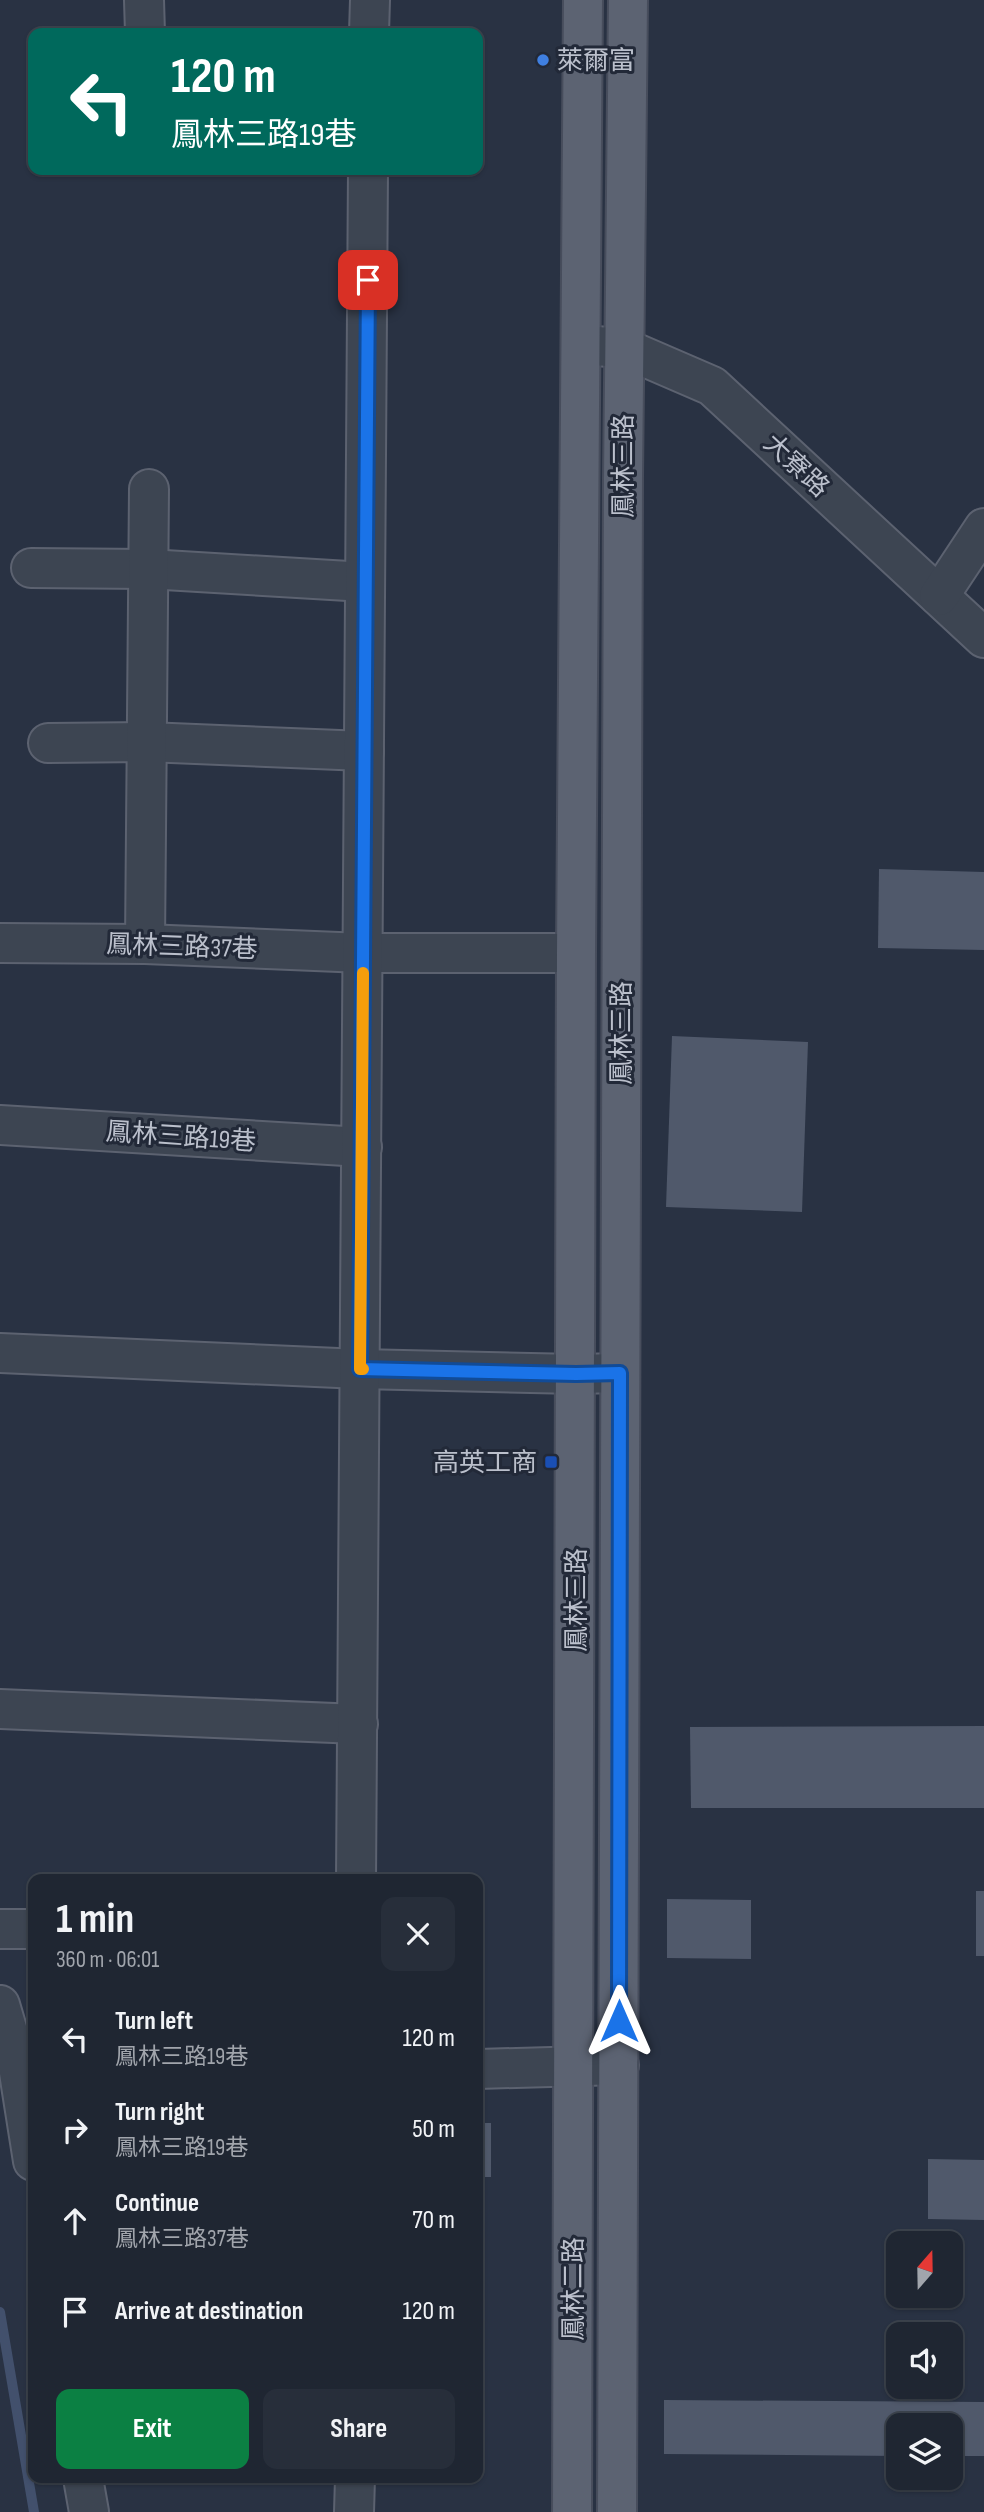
<!DOCTYPE html>
<meta charset="utf-8">
<style>
body{margin:0;font-family:"Sofia Sans Condensed","Noto Sans TC",sans-serif;background:#272e3a;color:#f1f3f6;height:100vh;display:flex;flex-direction:column;font-size:26px;white-space:nowrap}
*{box-sizing:border-box;margin:0}
p{font-size:23px;color:#a1a5ac}
.icon{flex:none;width:38px;height:38px;fill:none;stroke:currentColor;stroke-width:2;stroke-linecap:round;stroke-linejoin:round}
.map{position:relative;flex:1;overflow:hidden}
.details{position:absolute;left:28px;top:1874px;width:455px;height:609px;display:flex;flex-direction:column;background:#1f2632;border-radius:14px;box-shadow:0 2px 5px #0004,0 0 0 2px #3c434d}
.details>*{flex:none}
.banner{position:absolute;left:28px;top:28px;width:455px;height:147px;border-radius:14px;box-shadow:0 2px 5px #0004,0 0 0 2px #3c434d;background:#00695c;color:#fff;overflow:hidden}
.needle{width:46px;rotate:20deg}
.tools{position:absolute;left:886px;top:2231px;display:grid;gap:14px}
.tools a{display:grid;place-items:center;width:77px;height:77px;border-radius:14px;background:#1f2632;box-shadow:0 2px 5px #0004,0 0 0 2px #3c434d;font-size:35px}
.pin{position:absolute;display:grid;place-items:center;width:60px;height:60px;color:#fff;margin:-30px;border-radius:14px;box-shadow:0 4px 10px #0006}
.me{position:absolute;width:77px;margin:-38px;rotate:0deg;stroke-linejoin:round;filter:drop-shadow(0 0 5px #0008)}
.turn{display:flex;align-items:center;gap:24px;height:147px;padding:0 28px;font-size:32px}
.turn .icon{width:91px;height:91px;stroke-width:2.5}
.turn b{display:block;font-size:49px;line-height:60px}
.round{display:grid;place-items:center;flex:none;width:74px;height:74px;border-radius:14px;background:#272e3a}
.headline{display:flex;align-items:center;justify-content:space-between;height:119px;padding:0 28px}
h1{font-size:42px;font-weight:700;line-height:52px}
.primary-button{display:flex;gap:14px;margin-top:auto;padding:14px 28px}
.primary-button a{flex:1;height:80px;border-radius:14px;background:#0b8043;color:#fff;font-size:28px;font-weight:700;line-height:80px;text-align:center}
.primary-button a+a{background:#272e3a;color:#f1f3f6}
ul{padding:0;list-style:none}
li{display:flex;align-items:center;gap:21px;height:91px;padding:0 28px}
li div{flex:1}
li b{display:block;font-size:26px}
li em{font-style:normal}
.map>svg:first-child{display:block}
</style>
<div class="map">
<svg width="984" height="2512" viewBox="0 0 984 2512">
<rect width="100%" height="100%" fill="#293243"/>
<g fill="none" stroke-linecap="round" stroke-linejoin="round">
<path stroke="#42506c" stroke-width="10" d="M0 2312 34 2512"/>
</g>
<g fill="#50596b">
<path d="M879 869 984 872V950L878 948Z"/>
<path d="M672 1036 808 1042 802 1212 666 1207Z"/>
<path d="M984 1726V1808H691L690 1727Z"/>
<rect x="976" y="1891" width="8" height="65"/>
<path d="M667 1899 751 1900V1959L667 1958Z"/>
<rect x="478" y="2123" width="13" height="54"/>
<path d="M928 2159 984 2160V2220L928 2219Z"/>
<path d="M664 2400 984 2402V2456H950V2426H898V2456L664 2454Z"/>
</g>
<g fill="none" stroke-linecap="round" stroke-linejoin="round">
<defs>
<g id="minor">
<path d="M144 0 145 33"/>
<path d="M369 33 370 0"/>
<path d="M581 345 624 348 712 386 984 638"/>
<path d="M31 568 148 569 365 582"/>
<path d="M939 596 984 528"/>
<path d="M48 743 147 742 364 751"/>
<path d="M0 943 145 944 363 953H576"/>
<path d="M145 944 149 489"/>
<path d="M0 1125 362 1147"/>
<path d="M0 1353 360 1369 576 1374 620 1373"/>
<path d="M0 1709 358 1724"/>
<path d="M356 1880 368 170"/>
<path d="M0 1929H33"/>
<path d="M0 2005 18 2066 33 2161"/>
<path d="M478 2069 619 2065"/>
<path d="M83 2478 89 2512"/>
<path d="M354 2512 355 2478"/>
</g>
<g id="major">
<path d="M572 2512 576 953 583 0"/>
<path d="M617 2512 623 478 628 0"/>
</g>
</defs>
<use href="#minor" stroke="#5c6270" stroke-width="42"/>
<use href="#major" stroke="#474d5c" stroke-width="42"/>
<use href="#minor" stroke="#3d4552" stroke-width="38"/>
<use href="#major" stroke="#5c6372" stroke-width="38"/>
</g>
<g fill="none" stroke-linecap="round" stroke-linejoin="round">
<defs>
<path id="route" d="M368 280 360 1369 576 1374 620 1373 619 2021"/>
</defs>
<use href="#route" stroke="#114b97" stroke-width="18"/>
<use href="#route" stroke="#1a73e8" stroke-width="12"/>
<path stroke="#f59e0b" stroke-width="12" d="M363 973 360 1369H363"/>
</g>
<circle fill="#3f7fe0" stroke="#222938" stroke-width="2.5" cx="543" cy="60" r="7"/>
<rect fill="#1a4fb4" stroke="#222938" stroke-width="2.5" x="544" y="1455" width="14" height="14" rx="3.5"/>
<g text-anchor="middle" stroke-width="6" stroke-linejoin="round" paint-order="stroke">
<g font-size="26" fill="#bbc0cc" stroke="#222938" text-anchor="start">
<text x="557" y="69">萊爾富</text>
<text x="537" y="1471" text-anchor="end">高英工商</text>
</g>
<g font-size="26" fill="#bbc0cc" stroke="#222938">
<text transform="translate(797 465) rotate(43)" y="9">大寮路</text>
<text transform="translate(623 466) rotate(-90)" y="9">鳳林三路</text>
<text transform="translate(182 946) rotate(2)" y="9">鳳林三路37巷</text>
<text transform="translate(621 1033) rotate(-90)" y="9">鳳林三路</text>
<text transform="translate(181 1136) rotate(4)" y="9">鳳林三路19巷</text>
<text transform="translate(576 1600) rotate(-90)" y="9">鳳林三路</text>
<text transform="translate(573 2289) rotate(-90)" y="9">鳳林二路</text>
</g>
</g>
</svg>
<div class="tools">
<a><svg class="needle" viewBox="-14 -14 28 28"><path d="M0-13l5 13h-10z" fill="#e53935"/><path d="M0 13l5-13h-10z" fill="#a1a5ac"/></svg></a>
<a><svg class="icon" aria-label="sound" viewBox="0 0 24 24"><path d="M4 9h4l5-4v14l-5-4H4zM17 9q2 3 0 6"/></svg></a>
<a><svg class="icon" aria-label="layers" viewBox="0 0 24 24"><path d="M12 4l9 5-9 5-9-5zM3 14l9 5 9-5"/></svg></a>
</div>
<div class="pin" style="left:368px;top:280px;background:#d93025"><svg class="icon" aria-label="arrive" viewBox="0 0 24 24"><path d="M6 21V4h12l-3 4 3 4H6"/></svg></div>
<svg class="me" style="left:619px;top:2021px" viewBox="-20 -20 40 40"><path d="M0-17L14 15 0 8-14 15z" fill="#1a73e8" stroke="#fff" stroke-width="4"/></svg>
<div class="banner">
<div class="turn"><svg class="icon" aria-label="left" viewBox="0 0 24 24"><path d="M17 20v-9H6M10 6l-5 5 5 5"/></svg><div><b>120 m</b>鳳林三路19巷</div></div>
</div>
<section class="details">
<div class="headline"><div><h1>1 min</h1><p>360 m · 06:01</p></div><a class="round"><svg class="icon" aria-label="close" viewBox="0 0 24 24"><path d="M6 6l12 12M18 6L6 18"/></svg></a></div>
<ul>
<li><svg class="icon" aria-label="left" viewBox="0 0 24 24"><path d="M17 20v-9H6M10 6l-5 5 5 5"/></svg><div><b>Turn left</b><p>鳳林三路19巷</p></div><em>120 m</em></li>
<li><svg class="icon" aria-label="right" viewBox="0 0 24 24"><path d="M7 20v-9h11M14 6l5 5-5 5"/></svg><div><b>Turn right</b><p>鳳林三路19巷</p></div><em>50 m</em></li>
<li><svg class="icon" aria-label="ahead" viewBox="0 0 24 24"><path d="M12 20V5M6 11l6-6 6 6"/></svg><div><b>Continue</b><p>鳳林三路37巷</p></div><em>70 m</em></li>
<li><svg class="icon" aria-label="arrive" viewBox="0 0 24 24"><path d="M6 21V4h12l-3 4 3 4H6"/></svg><div><b>Arrive at destination</b></div><em>120 m</em></li>
</ul>
<div class="primary-button"><a>Exit</a><a>Share</a></div>
</section>
</div>
